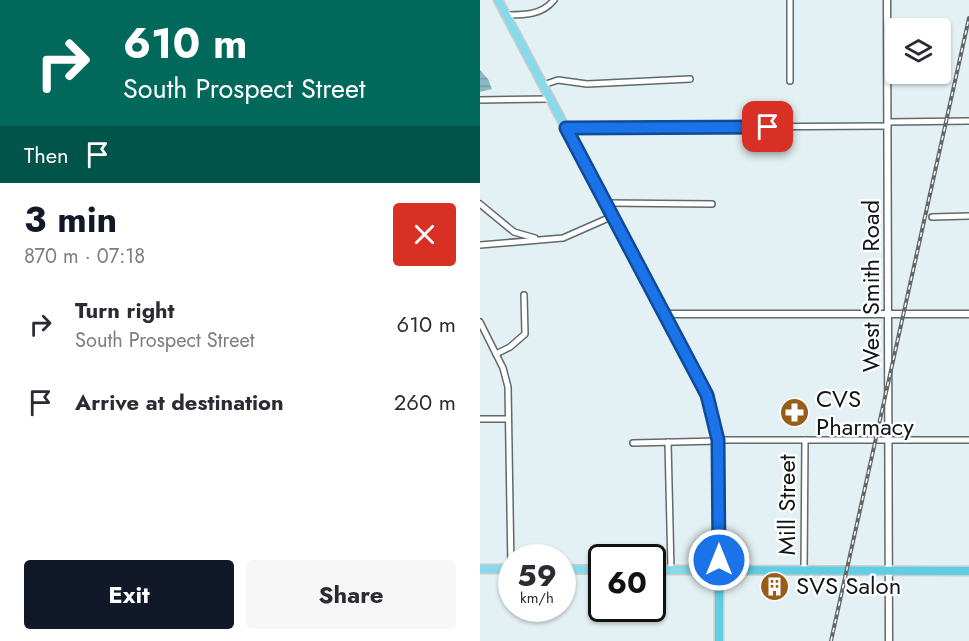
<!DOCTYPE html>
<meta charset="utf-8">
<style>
body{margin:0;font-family:Jost,sans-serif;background:#f7f7f7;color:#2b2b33;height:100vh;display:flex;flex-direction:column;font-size:22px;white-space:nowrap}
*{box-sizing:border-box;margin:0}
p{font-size:20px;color:#7c7c81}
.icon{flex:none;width:33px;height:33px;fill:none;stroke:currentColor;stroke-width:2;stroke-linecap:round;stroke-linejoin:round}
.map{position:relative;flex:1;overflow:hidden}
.side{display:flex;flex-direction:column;background:#fff;width:480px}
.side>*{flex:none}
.hud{background:#00695c;color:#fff;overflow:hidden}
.controls{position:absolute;left:405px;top:18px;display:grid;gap:12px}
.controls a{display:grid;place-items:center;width:66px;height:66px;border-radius:6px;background:#fff;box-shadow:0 2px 4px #0004;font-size:30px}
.speed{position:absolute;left:18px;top:544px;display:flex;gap:12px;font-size:30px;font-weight:700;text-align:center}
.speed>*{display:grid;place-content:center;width:78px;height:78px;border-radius:50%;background:#fff;box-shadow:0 2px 4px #0004;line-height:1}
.speed small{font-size:15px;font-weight:400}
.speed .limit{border:3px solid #111;border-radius:9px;background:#fff;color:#111}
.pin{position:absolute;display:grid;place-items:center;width:51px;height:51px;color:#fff;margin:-26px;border-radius:12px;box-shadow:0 3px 9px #0006}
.me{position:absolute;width:66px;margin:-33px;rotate:0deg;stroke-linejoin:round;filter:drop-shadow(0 0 4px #0008)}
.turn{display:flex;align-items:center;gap:21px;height:126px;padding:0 24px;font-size:27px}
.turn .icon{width:78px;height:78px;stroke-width:2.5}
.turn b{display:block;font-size:42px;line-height:51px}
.then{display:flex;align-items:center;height:57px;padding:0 24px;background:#0003;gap:12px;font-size:22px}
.round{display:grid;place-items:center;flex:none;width:63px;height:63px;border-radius:6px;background:#f7f7f7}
.headline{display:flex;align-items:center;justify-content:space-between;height:102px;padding:0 24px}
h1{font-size:36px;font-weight:700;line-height:45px;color:#111827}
.primary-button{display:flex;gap:12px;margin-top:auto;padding:12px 24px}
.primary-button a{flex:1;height:69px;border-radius:6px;background:#111827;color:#fff;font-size:24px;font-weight:700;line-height:69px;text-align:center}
.primary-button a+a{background:#f7f7f7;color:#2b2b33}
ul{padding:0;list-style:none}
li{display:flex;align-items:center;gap:18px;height:78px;padding:0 24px}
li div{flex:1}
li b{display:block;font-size:22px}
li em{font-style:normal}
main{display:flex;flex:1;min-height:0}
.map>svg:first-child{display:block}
</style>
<main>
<section class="side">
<div class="hud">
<div class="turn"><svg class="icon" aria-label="right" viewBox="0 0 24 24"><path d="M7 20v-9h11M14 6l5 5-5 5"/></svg><div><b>610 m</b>South Prospect Street</div></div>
<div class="then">Then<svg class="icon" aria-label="arrive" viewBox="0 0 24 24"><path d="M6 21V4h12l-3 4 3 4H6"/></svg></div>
</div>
<div class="headline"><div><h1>3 min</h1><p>870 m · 07:18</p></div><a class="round" style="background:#d93025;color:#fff"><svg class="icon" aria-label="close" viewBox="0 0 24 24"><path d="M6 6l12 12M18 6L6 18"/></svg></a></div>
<ul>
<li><svg class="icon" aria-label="right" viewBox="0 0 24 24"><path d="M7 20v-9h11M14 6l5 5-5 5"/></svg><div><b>Turn right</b><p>South Prospect Street</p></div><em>610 m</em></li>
<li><svg class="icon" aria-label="arrive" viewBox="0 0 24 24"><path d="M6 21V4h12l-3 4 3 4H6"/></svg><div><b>Arrive at destination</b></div><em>260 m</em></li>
</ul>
<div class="primary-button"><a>Exit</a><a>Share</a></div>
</section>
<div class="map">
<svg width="489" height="641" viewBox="0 0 489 641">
<defs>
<pattern id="water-rules" width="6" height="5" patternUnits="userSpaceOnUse" patternTransform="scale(1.5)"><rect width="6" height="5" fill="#8cb8c3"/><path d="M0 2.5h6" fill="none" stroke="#789da7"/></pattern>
</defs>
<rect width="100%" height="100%" fill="#e4f1f4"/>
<path fill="url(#water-rules)" d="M0 70 8 79 12 89 0 92Z"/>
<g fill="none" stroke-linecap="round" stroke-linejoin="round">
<defs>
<g id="minor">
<path d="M310 0V81"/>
<path d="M26 15C45 15 62 15 74 0"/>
<path d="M63 85 78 80 107 84 210 79"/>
<path d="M0 100 71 99"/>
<path d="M408 122 489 121"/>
<path d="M86 128 408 126"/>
<path d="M127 203 232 204"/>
<path d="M0 204 34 232 55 238"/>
<path d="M452 217 489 216"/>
<path d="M0 245 83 238 133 216"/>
<path d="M0 322 23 368 28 387 31 569"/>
<path d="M16 354 30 347 45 334 44 295"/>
<path d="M0 419H28"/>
<path d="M238 440H489"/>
<path d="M188 442 191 570"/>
<path d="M153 443 238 441"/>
<path d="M324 570 325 440"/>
</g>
<g id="tertiary">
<path d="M407 0 409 641"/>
<path d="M185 314H489"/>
</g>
<g id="primary">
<path d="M18 0 227 395C246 449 239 513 239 570H172"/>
<path d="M0 569H32"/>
<path d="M82 569 122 570"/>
</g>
<path id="trunk" d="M239 641V570L489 571"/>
</defs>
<use href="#minor" stroke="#5f6a6d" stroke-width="8"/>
<use href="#tertiary" stroke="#5f6a6d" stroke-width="9"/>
<use href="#primary" stroke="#cbcccc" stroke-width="11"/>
<use href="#trunk" stroke="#cbcccc" stroke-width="11"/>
<use href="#minor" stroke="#fff" stroke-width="5"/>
<use href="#tertiary" stroke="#fff" stroke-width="6"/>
<use href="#primary" stroke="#87daeb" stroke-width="8"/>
<use href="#trunk" stroke="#5fcee4" stroke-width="8"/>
<defs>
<path id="rail" d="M351 641 489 18"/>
</defs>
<use href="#rail" stroke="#61686a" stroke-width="4"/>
<use href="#rail" stroke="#fff" stroke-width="1.5" stroke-dasharray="4.5" stroke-linecap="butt"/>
</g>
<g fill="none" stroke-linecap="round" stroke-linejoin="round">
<defs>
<path id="route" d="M239 560 238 440 227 395 86 128 288 127"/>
</defs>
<use href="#route" stroke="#114b97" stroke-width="15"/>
<use href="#route" stroke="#1a73e8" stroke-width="10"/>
</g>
<defs>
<symbol id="pharmacy-disc" viewBox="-11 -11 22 22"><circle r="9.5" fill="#975d1b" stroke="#fff"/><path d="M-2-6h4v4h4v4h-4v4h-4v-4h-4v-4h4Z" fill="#fff"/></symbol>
<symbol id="building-disc" viewBox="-11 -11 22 22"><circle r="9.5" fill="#975d1b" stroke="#fff"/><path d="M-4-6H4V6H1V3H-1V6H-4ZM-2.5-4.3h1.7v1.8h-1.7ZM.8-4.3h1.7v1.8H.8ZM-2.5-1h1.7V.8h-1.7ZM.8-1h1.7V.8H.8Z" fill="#fff"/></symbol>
</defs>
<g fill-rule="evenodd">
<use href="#pharmacy-disc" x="298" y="396" width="33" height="33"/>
<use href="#building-disc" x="278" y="570" width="33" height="33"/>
</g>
<g text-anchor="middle" stroke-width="4.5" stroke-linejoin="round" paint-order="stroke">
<g font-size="24" fill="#121617" stroke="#fff">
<text transform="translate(391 286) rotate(-90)" y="8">West Smith Road</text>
<text transform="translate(307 505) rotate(-90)" y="8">Mill Street</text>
</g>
<g font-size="24" fill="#121617" stroke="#fff" text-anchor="start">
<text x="336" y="407">CVS<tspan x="336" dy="28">Pharmacy</tspan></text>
<text x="316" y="594">SVS Salon</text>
</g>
</g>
</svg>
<div class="controls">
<a><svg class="icon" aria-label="layers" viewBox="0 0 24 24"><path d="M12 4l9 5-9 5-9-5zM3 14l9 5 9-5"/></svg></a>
</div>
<div class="speed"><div>59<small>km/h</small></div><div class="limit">60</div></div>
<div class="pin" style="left:288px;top:127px;background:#d93025"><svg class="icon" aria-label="arrive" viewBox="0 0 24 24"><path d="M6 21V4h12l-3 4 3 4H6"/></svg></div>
<svg class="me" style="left:239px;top:560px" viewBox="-20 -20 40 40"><circle r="17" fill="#1a73e8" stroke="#fff" stroke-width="3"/><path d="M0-11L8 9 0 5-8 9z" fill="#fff"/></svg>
</div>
</main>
